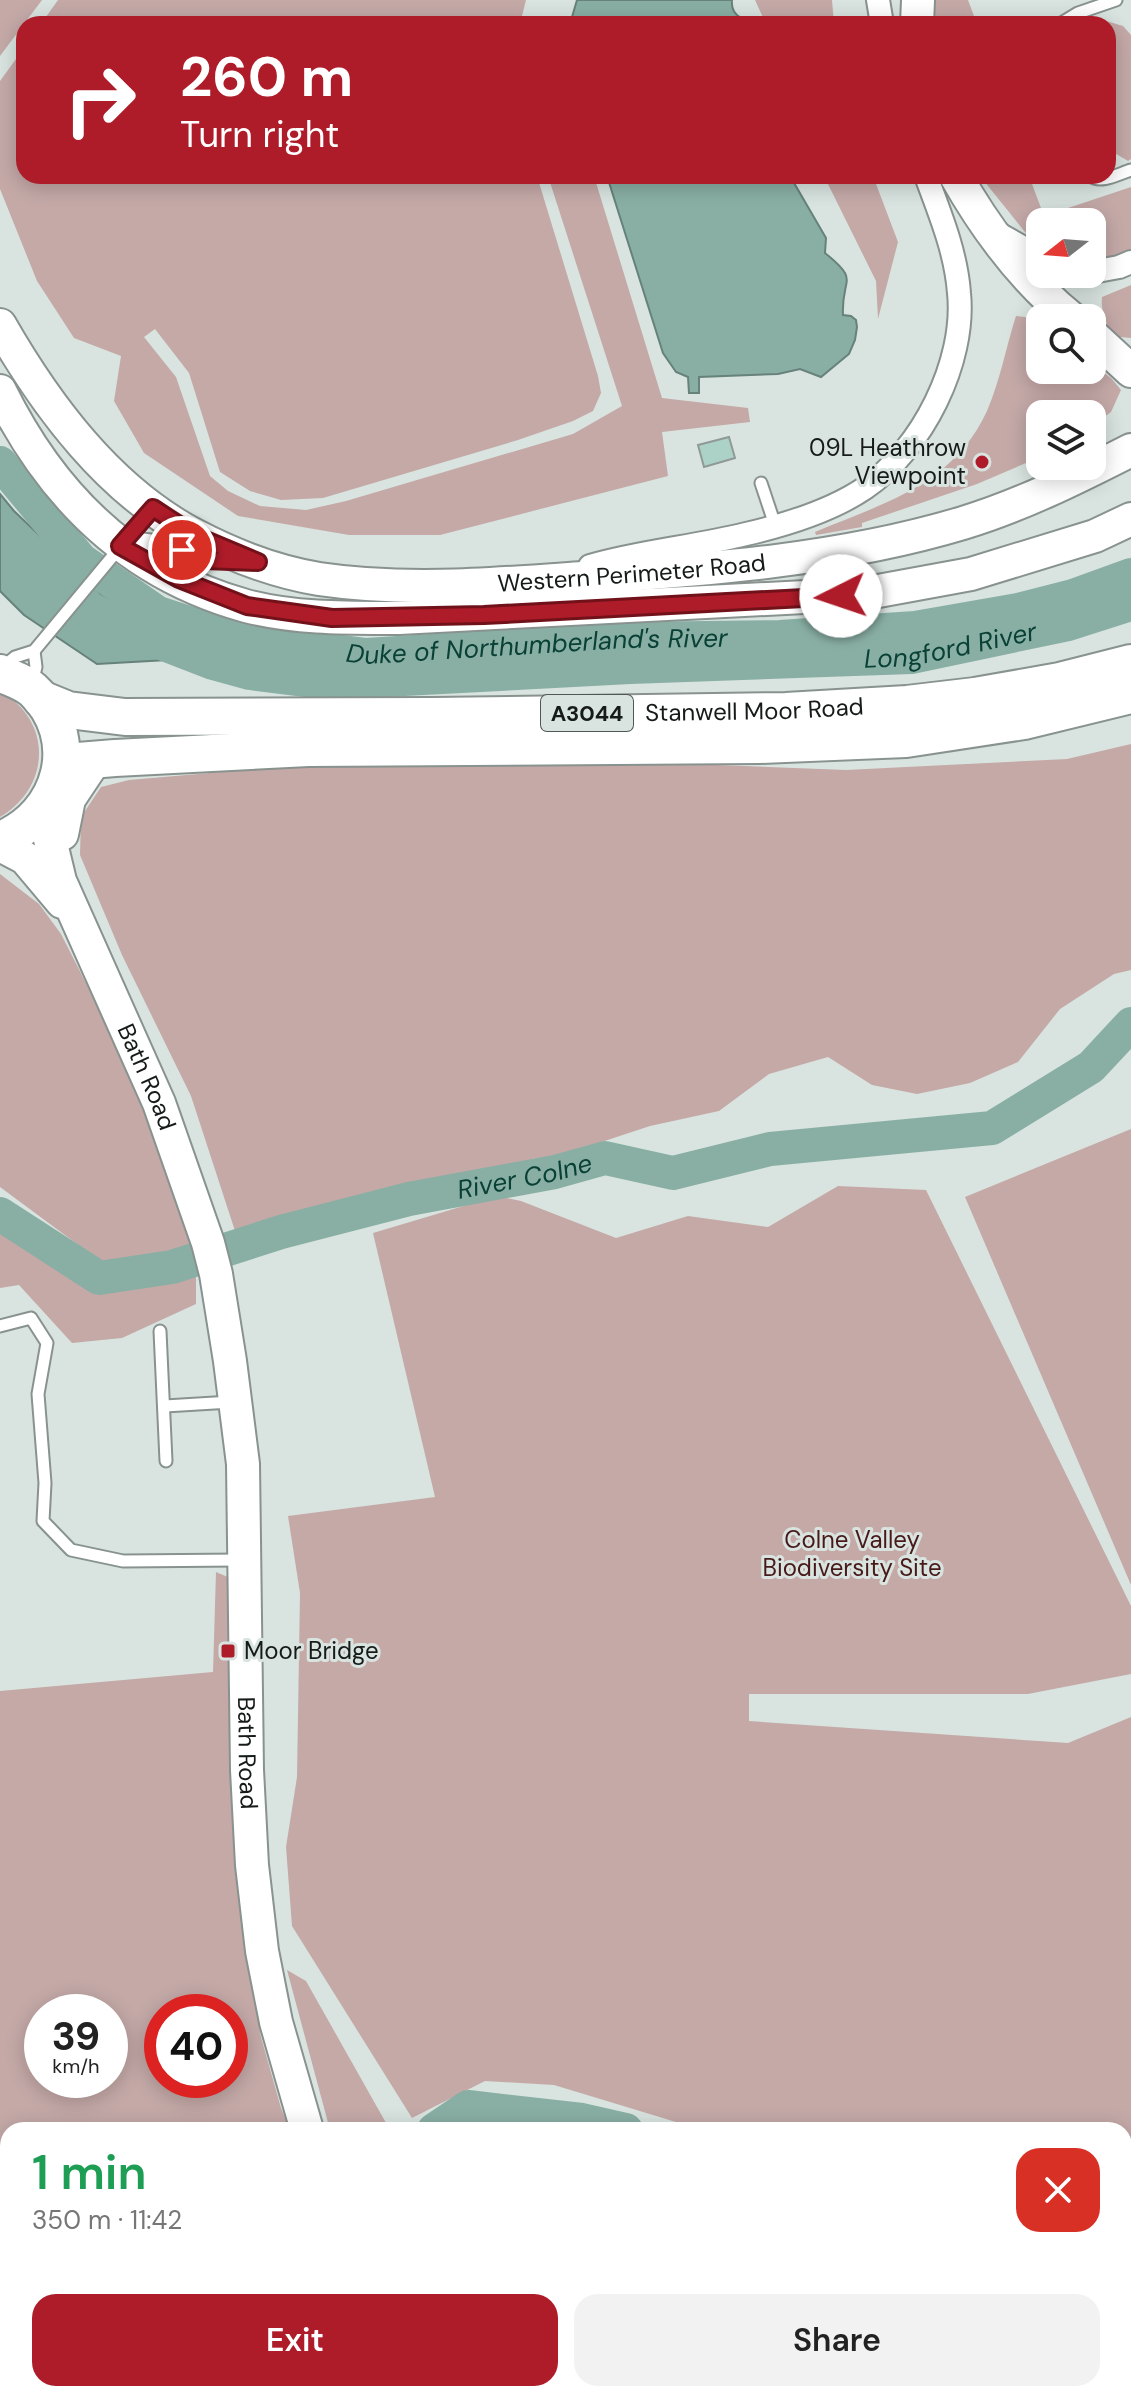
<!DOCTYPE html>
<meta charset="utf-8">
<style>
body{margin:0;font-family:"DM Sans",sans-serif;background:#f2f2f2;color:#222;height:100vh;display:flex;flex-direction:column;font-size:30px;white-space:nowrap}
*{box-sizing:border-box;margin:0}
p{font-size:26px;color:#767676}
.icon{flex:none;width:44px;height:44px;fill:none;stroke:currentColor;stroke-width:2;stroke-linecap:round;stroke-linejoin:round}
.map{position:relative;flex:1;overflow:hidden}
.side{position:absolute;left:0px;top:2122px;width:1132px;height:280px;display:flex;flex-direction:column;background:#fff;border-radius:24px 24px 0 0;box-shadow:0 4px 20px #0003}
.side>*{flex:none}
.top-card{position:absolute;left:16px;top:16px;width:1100px;height:168px;border-radius:24px;box-shadow:0 4px 20px #0003;background:#ae1b29;color:#fff;overflow:hidden}
.needle{width:52px;rotate:253deg}
.controls{position:absolute;left:1026px;top:208px;display:grid;gap:16px}
.controls a{display:grid;place-items:center;width:80px;height:80px;border-radius:16px;background:#fff;box-shadow:0 4px 20px #0003;font-size:40px}
.speed{position:absolute;left:24px;top:1994px;display:flex;gap:16px;font-size:40px;font-weight:700;text-align:center}
.speed>*{display:grid;place-content:center;width:104px;height:104px;border-radius:50%;background:#fff;box-shadow:0 4px 20px #0003;line-height:1}
.speed small{font-size:20px;font-weight:400}
.speed .limit{border:12px solid #d22;background:#fff;color:#111}
.pin{position:absolute;display:grid;place-items:center;width:68px;height:68px;color:#fff;margin:-34px;border:4px solid #fff;border-radius:50%;box-shadow:0 2px 8px #0007}
.me{position:absolute;width:88px;margin:-44px;rotate:266deg;stroke-linejoin:round;filter:drop-shadow(0 0 6px #0008)}
.turn{display:flex;align-items:center;gap:28px;height:168px;padding:0 32px;font-size:36px}
.turn .icon{width:104px;height:104px;stroke-width:2.5}
.turn b{display:block;font-size:56px;line-height:68px}
.round{display:grid;place-items:center;flex:none;width:84px;height:84px;border-radius:24px;background:#f2f2f2}
.overview{display:flex;align-items:center;justify-content:space-between;height:136px;padding:0 32px}
h1{font-size:48px;font-weight:600;line-height:60px;color:#1e9e55}
.cta{display:flex;gap:16px;margin-top:auto;padding:16px 32px}
.cta a{flex:1;height:92px;border-radius:24px;background:#ae1b29;color:#fff;font-size:32px;font-weight:600;line-height:92px;text-align:center}
.cta a+a{background:#f2f2f2;color:#222}
.map>svg:first-child{display:block}
</style>
<div class="map">
<svg width="1131" height="2402" viewBox="0 0 1131 2402">
<rect width="100%" height="100%" fill="#d9e4e0"/>
<g fill="#c4a9a7" fill-rule="evenodd">
<path d="M0 0H42L0 56Z"/>
<path d="M58 0H526L520 24H41Z"/>
<path d="M755 0H832L834 24H766Z"/>
<path d="M933 0H968L977 24H931Z"/>
<path d="M1103 20 1123 26 1131 35V159L1128 161 1113 152 1108 136V24H1091Z"/>
<path d="M24 48V176H537L598 376 601 393 593 411 573 421 518 440 323 498 281 500 250 491 220 472 189 373 155 329 144 337 176 377 210 476 228 491 260 506 306 510 346 501 573 434 622 406 548 176H594L662 398 748 408 750 422 662 432 668 476 440 535H349L238 516 144 453 114 401 121 356 74 338 37 281 0 189V81Z"/>
<path d="M824 176H873L898 242 878 319 876 281Z"/>
<path d="M980 176H1029L1044 216 1131 187V251L1100 262 1092 263V222H1040V245L1025 232Z"/>
<path d="M1131 285V338L1110 336C1108 322 1100 312 1102 297Z"/>
<path d="M1016 316 1025 317 1040 328V370H1092V364L1111 378 1121 390 1111 412 1092 426V414H1040V457L977 484 862 523V527L816 535 815 532C884 503 953 485 987 411 1000 381 1006 347 1016 316Z"/>
<path d="M0 691C53 721 51 787 0 817Z"/>
<path d="M1131 744V970L1114 974 1060 1009 1018 1062 970 1083 917 1094 872 1085 828 1057 769 1074 719 1111 650 1126 538 1163 533 1158V1166L406 1186 236 1234 191 1096 122 955 80 855 81 817 101 787 129 780 279 767 586 760 846 770 1067 759Z"/>
<path d="M0 874 39 904 61 934 116 1042 197 1245 104 1264 0 1187Z"/>
<path d="M1131 1129V1585L965 1197Z"/>
<path d="M838 1186 926 1190 1131 1606V1674L1028 1694H749V1721L1068 1743 1131 1717V2184L1124 2186V2130H687L676 2122 554 2085 485 2081 412 2118 292 1926 286 1847 297 1777 300 1593 288 1516 435 1497 373 1233 497 1196 521 1201 616 1238 688 1216 768 1227Z"/>
<path d="M0 1226 57 1268 98 1293 196 1268V1304L122 1338 72 1343 19 1285 0 1288Z"/>
<path d="M216 1572 230 1578 247 1955 261 2037 281 2108 290 2130H8V2346H0V1691L213 1672ZM42 2012H110V2080H42ZM162 2012H230V2080H162Z"/>
<path d="M287 1970 306 1981 390 2130H330Z"/>
<path d="M472 2120 563 2124 589 2130H459Z"/>
</g>
<g fill="#89afa4" stroke="#66827a" stroke-width="2">
<path d="M577 0H732C731 9 734 14 741 18L740 24H570Z"/>
<path d="M607 176H790L826 238 825 253C861 282 841 277 843 315L851 316 856 320 857 327 855 340 849 354 821 377 800 369 778 374 699 377V393H689L688 377 676 372 663 353Z"/>
<path d="M0 494 14 511 101 594 191 641 185 659 97 664 24 615 0 591Z"/>
</g>
<g fill="none" stroke-linecap="round" stroke-linejoin="round">
<g stroke="#89afa4" stroke-width="34">
<path id="s1" d="M0 463 81 560 158 613 234 638 366 655 626 639 780 637 915 628 1018 610 1073 596 1131 575"/>
<path id="s2" d="M143 636 210 662 250 673 328 683 630 667 911 657 1068 624 1131 604"/>
<path id="s3" d="M0 1214 99 1278 172 1267 281 1232 409 1199 555 1172 605 1158 673 1173 770 1149 992 1128 1091 1067 1131 1024"/>
<path d="M434 2130 468 2107 582 2120 626 2130"/>
<path d="M0 2318 8 2319"/>
<path d="M818 2394 820 2402"/>
</g>
</g>
<path fill="#acd2c7" stroke="#8f9a97" stroke-width="2" d="M729 437 735 458 704 467 698 445Z"/>
<g fill="none" stroke-linecap="round" stroke-linejoin="round">
<defs>
<g id="lane">
<path d="M1060 24 1078 13 1116 0"/>
<path d="M1090 176C1102 184 1118 174 1131 170"/>
<path d="M761 483 775 525"/>
<path d="M128 537 158 541 205 560 222 561"/>
<path d="M3 667 15 657 34 651 151 510"/>
<path d="M32 682 36 667 34 651"/>
<path d="M0 1326 31 1318 47 1343 38 1394 45 1483 43 1521 71 1550 123 1561 240 1560"/>
<path d="M160 1331 166 1461"/>
<path d="M165 1406 231 1402"/>
</g>
<g id="street">
<path d="M878 0 882 24"/>
<path d="M999 234 1040 257"/>
<path d="M1092 272 1119 267 1131 262"/>
<path d="M590 566C641 551 694 547 746 534 785 525 831 511 865 488 922 449 966 362 959 293 956 252 940 214 926 176"/>
</g>
<g id="secondary">
<path d="M917 24 918 0"/>
<path d="M956 176C986 229 1023 279 1071 318"/>
<path id="s4" d="M0 325C47 407 109 490 194 535 232 555 277 572 319 579 406 592 496 584 583 578 712 569 840 560 963 523 1022 505 1076 478 1131 450"/>
<path d="M1092 335 1131 371"/>
<path d="M0 391C52 497 130 574 246 606 296 619 348 618 399 618L862 594 971 574 1095 536 1131 519"/>
<path id="s5" d="M51 799 48 831 60 881 159 1103 208 1243 216 1274 230 1361 243 1464 247 1770 252 1865 262 1951 276 2022 307 2130"/>
<path d="M62 834 69 799 95 760"/>
<path d="M0 845 25 858 62 902"/>
<path d="M441 2394 445 2402"/>
</g>
<g id="primary">
<path d="M0 673C10 678 24 682 33 690 84 738 62 816 0 840"/>
<path id="s6" d="M41 699 68 710 125 717 433 716 786 711 907 704 975 696 1060 681 1131 663"/>
<path d="M61 768 78 761 115 758 308 748 759 745 906 739 1024 721 1131 695"/>
</g>
<g id="highway">
<path d="M1124 2208 1131 2207"/>
<path d="M1124 2303 1131 2302"/>
<path d="M1124 2364 1131 2363"/>
<path d="M0 2388H8"/>
<path d="M347 2394 383 2397 419 2394"/>
<path d="M886 2402 936 2394"/>
</g>
</defs>
<use href="#lane" stroke="#88928f" stroke-width="15"/>
<use href="#street" stroke="#88928f" stroke-width="26"/>
<use href="#secondary" stroke="#88928f" stroke-width="36"/>
<use href="#primary" stroke="#88928f" stroke-width="40"/>
<use href="#highway" stroke="#88928f" stroke-width="46"/>
<use href="#lane" stroke="#fff" stroke-width="11"/>
<use href="#street" stroke="#fff" stroke-width="22"/>
<use href="#secondary" stroke="#fff" stroke-width="32"/>
<use href="#primary" stroke="#fff" stroke-width="36"/>
<use href="#highway" stroke="#fff" stroke-width="42"/>
</g>
<g fill="none" stroke-linecap="round" stroke-linejoin="round">
<defs>
<path id="route" d="M182 550 205 560 258 562 196 536 153 508 120 546 179 579 247 606 332 618 484 615 841 596"/>
</defs>
<use href="#route" stroke="#71121b" stroke-width="20"/>
<use href="#route" stroke="#ae1b29" stroke-width="14"/>
</g>
<g fill="#ae1b29" stroke="#d9e4e0" stroke-width="3">
<circle cx="982" cy="462" r="8"/>
<rect x="220" y="1643" width="16" height="16" rx="4"/>
</g>
<g text-anchor="middle" stroke-width="6" stroke-linejoin="round" paint-order="stroke">
<rect fill="#d9e4e0" stroke="#505755" stroke-width="2" x="541" y="695" width="92" height="36" rx="6"/>
<g font-size="22" font-weight="bold" fill="#161a19">
<text x="587" y="721">A3044</text>
</g>
<g font-size="24" fill="#161a19" stroke="#d9e4e0" text-anchor="end">
<text x="966" y="456">09L Heathrow<tspan x="966" dy="28">Viewpoint</tspan></text>
<text x="244" y="1659" text-anchor="start">Moor Bridge</text>
</g>
<g font-size="24" fill="#161a19" stroke="#d9e4e0">
<text dy="8" stroke="none"><textPath href="#s4" startOffset="736">Western Perimeter Road</textPath></text>
<text dy="8" stroke="none"><textPath href="#s6" startOffset="716">Stanwell Moor Road</textPath></text>
<text dy="8" stroke="none"><textPath href="#s5" startOffset="298">Bath Road</textPath></text>
<text dy="8" stroke="none"><textPath href="#s5" startOffset="988">Bath Road</textPath></text>
</g>
<g font-size="24" fill="#481919" stroke="#d9e4e0">
<text x="852" y="1548">Colne Valley<tspan x="852" dy="28">Biodiversity Site</tspan></text>
</g>
<g font-size="26" font-style="italic" fill="#094136" stroke="#d9e4e0">
<text dy="9" stroke="none"><textPath href="#s1" startOffset="604">Duke of Northumberland's River</textPath></text>
<text dy="9" stroke="none"><textPath href="#s2" startOffset="816">Longford River</textPath></text>
<text dy="9" stroke="none"><textPath href="#s3" startOffset="556">River Colne</textPath></text>
</g>
</g>
</svg>
<div class="controls">
<a><svg class="needle" viewBox="-14 -14 28 28"><path d="M0-13l5 13h-10z" fill="#e53935"/><path d="M0 13l5-13h-10z" fill="#767676"/></svg></a>
<a><svg class="icon" aria-label="search" viewBox="0 0 24 24"><circle cx="10" cy="10" r="6"/><path d="M15 15l6 6"/></svg></a>
<a><svg class="icon" aria-label="layers" viewBox="0 0 24 24"><path d="M12 4l9 5-9 5-9-5zM3 14l9 5 9-5"/></svg></a>
</div>
<div class="speed"><div>39<small>km/h</small></div><div class="limit">40</div></div>
<div class="pin" style="left:182px;top:550px;background:#d93025"><svg class="icon" aria-label="arrive" viewBox="0 0 24 24"><path d="M6 21V4h12l-3 4 3 4H6"/></svg></div>
<svg class="me" style="left:841px;top:596px" viewBox="-20 -20 40 40"><circle r="19" fill="#fff"/><path d="M0-13L10 11 0 6-10 11z" fill="#ae1b29"/></svg>
<div class="top-card">
<div class="turn"><svg class="icon" aria-label="right" viewBox="0 0 24 24"><path d="M7 20v-9h11M14 6l5 5-5 5"/></svg><div><b>260 m</b>Turn right</div></div>
</div>
<section class="side">
<div class="overview"><div><h1>1 min</h1><p>350 m · 11:42</p></div><a class="round" style="background:#d93025;color:#fff"><svg class="icon" aria-label="close" viewBox="0 0 24 24"><path d="M6 6l12 12M18 6L6 18"/></svg></a></div>
<div class="cta"><a>Exit</a><a>Share</a></div>
</section>
</div>
